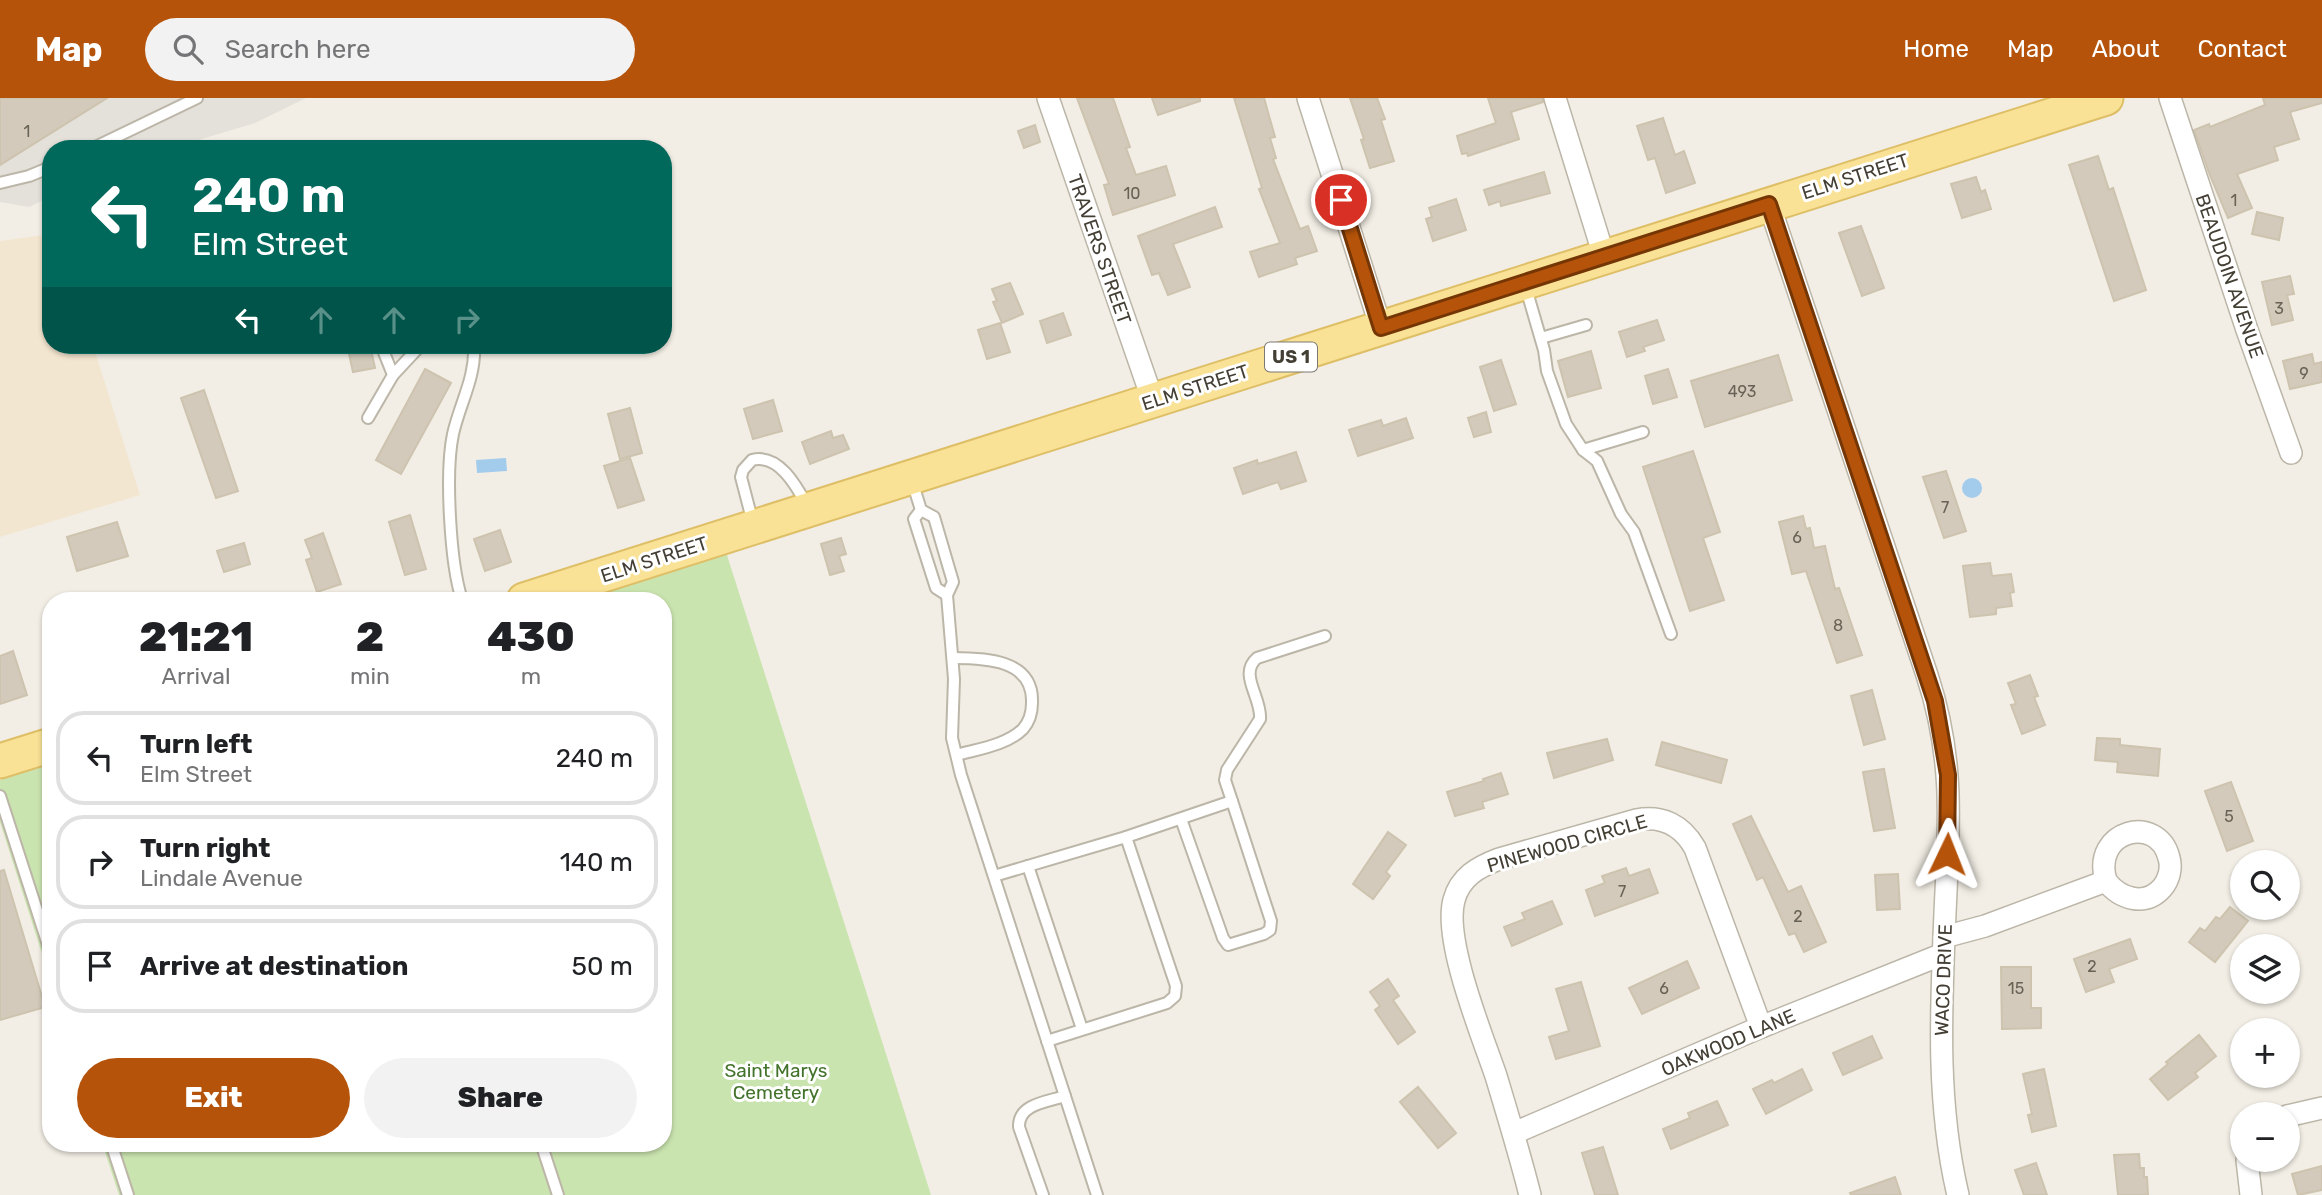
<!DOCTYPE html>
<meta charset="utf-8">
<style>
body{margin:0;font-family:Rubik,sans-serif;background:#f2f2f2;color:#202124;height:100vh;display:flex;flex-direction:column;font-size:26px;white-space:nowrap}
*{box-sizing:border-box;margin:0}
p{font-size:23px;color:#757577}
.icon{flex:none;width:38px;height:38px;fill:none;stroke:currentColor;stroke-width:2;stroke-linecap:round;stroke-linejoin:round}
.map{position:relative;flex:1;overflow:hidden}
.panel{position:absolute;left:42px;top:494px;width:630px;height:560px;display:flex;flex-direction:column;background:#fff;border-radius:28px;box-shadow:0 2px 5px #0004}
.panel>*{flex:none}
.guide{position:absolute;left:42px;top:42px;width:630px;height:214px;border-radius:28px;box-shadow:0 2px 5px #0004;background:#00695c;color:#fff;overflow:hidden}
.buttons{position:absolute;left:2230px;top:752px;display:grid;gap:14px}
.buttons a{display:grid;place-items:center;width:70px;height:70px;border-radius:50%;background:#fff;box-shadow:0 2px 5px #0004;font-size:35px}
.pin{position:absolute;display:grid;place-items:center;width:60px;height:60px;color:#fff;margin:-30px;border:4px solid #fff;border-radius:50%;box-shadow:0 2px 7px #0007}
.me{position:absolute;width:77px;margin:-38px;rotate:2deg;stroke-linejoin:round;filter:drop-shadow(0 0 5px #0008)}
.turn{display:flex;align-items:center;gap:24px;height:147px;padding:0 35px;font-size:32px}
.turn .icon{width:91px;height:91px;stroke-width:2.5}
.turn b{display:block;font-size:49px;line-height:60px}
.lanes{display:flex;align-items:center;height:66px;padding:0 35px;background:#0003;justify-content:center;gap:35px;direction:ltr}
.lanes .off{opacity:.35}
.eta{display:flex;justify-content:space-evenly;align-items:center;height:119px;text-align:center}
.eta b{font-size:42px;font-weight:800;line-height:49px}
.cta{display:flex;gap:14px;margin-top:auto;padding:14px 35px}
.cta a{flex:1;height:80px;border-radius:42px;background:#b45309;color:#fff;font-size:28px;font-weight:800;line-height:80px;text-align:center}
.cta a+a{background:#f2f2f2;color:#202124}
ul{padding:0;list-style:none}
li{display:flex;align-items:center;gap:21px;height:94px;margin:0 14px 10px;padding:0 21px;border:4px solid #e0e0e0;border-radius:28px}
li div{flex:1}
li b{display:block;font-size:26px}
li em{font-style:normal}
header{display:flex;align-items:center;gap:42px;box-sizing:border-box;height:98px;padding:0 35px;background:#b45309;color:#fff}
header strong{font-size:33px}
nav{display:flex;gap:38px;margin-inline-start:auto;font-size:24px}
.search{width:490px;height:63px;background:#f2f2f2;display:flex;align-items:center;gap:18px;box-sizing:border-box;padding:0 24px;border-radius:38px;color:#757577;font-size:26px}
.map>svg:first-child{display:block}
</style>
<header>
<strong>Map</strong>
<div class="search"><svg class="icon" aria-label="search" viewBox="0 0 24 24"><circle cx="10" cy="10" r="6"/><path d="M15 15l6 6"/></svg>Search here</div>
<nav><a>Home</a><a>Map</a><a>About</a><a>Contact</a></nav>
</header>
<div class="map">
<svg width="2322" height="1097" viewBox="0 0 2322 1097">
<rect width="100%" height="100%" fill="#f2eee5"/>
<path fill="#f3e6d0" d="M51 136V247H93L140 397 0 439V143Z"/>
<path fill="#e4e0da" d="M0 0H306L255 25 168 51H51V98L29 109 0 104Z"/>
<g fill="#cae4af">
<path d="M726 454 931 1097H119L102 1045H663V502H571Z"/>
<path d="M51 666V884L0 724V682Z"/>
</g>
<g fill="#a3cbec">
<path d="M506 360 507 373 477 375 476 362Z"/>
<circle cx="1972" cy="390" r="10"/>
</g>
<g fill="#d3cabb" stroke="#cdc3ae" stroke-width="2">
<path d="M0 0H107L0 67Z"/>
<path d="M1077 0H1113L1130 49 1126 50 1136 77 1166 68 1175 97 1113 117 1104 87 1109 86Z"/>
<path d="M1152 0H1200V3L1158 17Z"/>
<path d="M1234 0H1264L1275 39 1270 40 1276 60 1273 61 1300 131 1308 128 1317 153 1295 160 1297 166 1259 179 1250 154 1280 145 1259 91 1262 90Z"/>
<path d="M1350 0H1377L1385 21 1381 22 1394 63 1370 70 1361 42 1364 41Z"/>
<path d="M1488 0H1542L1543 4 1511 14 1519 41 1468 58 1467 55 1462 56 1457 38 1496 25Z"/>
<path d="M2263 0H2322V5L2290 14 2299 41 2274 49 2278 62 2237 76 2252 110 2228 120 2209 75 2194 32 2209 26 2210 29 2265 7Z"/>
<path d="M1663 20 1675 57 1684 53 1695 85 1666 95 1655 60 1648 62 1637 28Z"/>
<path d="M1035 27 1040 44 1024 50 1018 33Z"/>
<path d="M2098 58 2109 92 2113 90 2146 192 2114 203 2069 67Z"/>
<path d="M1544 74 1550 95 1501 108 1500 103 1489 107 1484 92Z"/>
<path d="M1976 79 1981 94 1985 92 1991 111 1962 120 1951 86Z"/>
<path d="M1456 101 1466 132 1433 143 1426 121 1432 119 1429 110Z"/>
<path d="M1215 109 1222 129 1173 146 1190 189 1168 197 1159 175 1152 177 1138 138Z"/>
<path d="M2257 114 2283 120 2279 142 2252 136Z"/>
<path d="M1861 128 1884 190 1862 198 1839 135Z"/>
<path d="M2290 178 2294 196 2287 197 2293 222 2272 227 2262 184Z"/>
<path d="M1010 185 1023 216 1002 225 993 204 997 203 992 191Z"/>
<path d="M1063 215 1071 237 1047 245 1040 223Z"/>
<path d="M1657 222 1664 242 1643 249 1645 253 1627 259 1619 234Z"/>
<path d="M1000 225 1010 254 987 261 978 232Z"/>
<path d="M370 247 375 270 353 274 348 251Z"/>
<path d="M1591 253 1601 290 1568 299 1558 263Z"/>
<path d="M2312 256 2314 266 2322 264V284L2290 291 2283 263Z"/>
<path d="M1778 257 1792 302 1705 329 1691 283Z"/>
<path d="M1501 262 1516 306 1494 313 1480 269Z"/>
<path d="M425 271 451 285 401 376 376 362Z"/>
<path d="M1668 271 1677 299 1653 306 1645 278Z"/>
<path d="M204 292 238 393 216 400 181 300Z"/>
<path d="M773 302 782 333 753 341 744 311Z"/>
<path d="M630 310 642 355 620 361 608 316Z"/>
<path d="M1486 314 1491 334 1474 339 1468 320Z"/>
<path d="M1406 320 1413 340 1358 358 1349 332 1381 322 1383 328Z"/>
<path d="M831 333 833 340 843 337 849 351 810 366 802 344Z"/>
<path d="M1693 353 1720 434 1703 440 1724 502 1690 513 1643 369Z"/>
<path d="M1296 354 1306 383 1281 391 1278 384 1243 396 1234 370 1257 362 1258 366Z"/>
<path d="M630 360 644 402 618 410 604 368Z"/>
<path d="M1946 373 1966 433 1944 440 1923 379Z"/>
<path d="M410 417 426 471 405 477 389 424Z"/>
<path d="M1803 418 1806 431 1810 430 1814 450 1825 448 1835 491 1839 490 1862 557 1837 565 1806 473 1792 476 1779 424Z"/>
<path d="M117 424 128 458 77 473 67 439Z"/>
<path d="M500 432 511 464 485 473 474 441Z"/>
<path d="M323 435 341 486 317 494 306 462 312 460 305 442Z"/>
<path d="M841 440 846 456 839 458 844 473 830 477 821 446Z"/>
<path d="M244 445 250 466 224 474 217 453Z"/>
<path d="M1990 465 1992 478 2011 476 2014 494 2010 495 2012 508 1996 510V516L1970 519 1963 468Z"/>
<path d="M13 553 27 597 0 606V558Z"/>
<path d="M2030 577 2038 598 2034 599 2045 627 2022 636 2011 607 2016 606 2008 585Z"/>
<path d="M1872 592 1885 641 1864 647 1851 598Z"/>
<path d="M2097 640 2120 641V647L2160 651 2158 678 2117 674 2118 664 2095 662Z"/>
<path d="M1607 641 1613 662 1554 680 1547 655Z"/>
<path d="M1662 644 1727 662 1721 685 1656 667Z"/>
<path d="M1884 671 1895 730 1874 733 1863 674Z"/>
<path d="M1501 675 1508 696 1482 704 1484 710 1455 718 1447 694 1484 683 1483 681Z"/>
<path d="M2231 684 2253 743 2227 753 2205 693Z"/>
<path d="M1751 718 1788 794 1801 788 1826 844 1804 854 1795 835 1789 837 1763 779 1757 782 1733 726Z"/>
<path d="M1388 734 1406 747 1386 774 1390 778 1373 801 1353 786Z"/>
<path d="M1626 770 1629 778 1649 771 1658 795 1595 818 1586 792 1605 785 1602 778Z"/>
<path d="M4 772 45 909 0 922V773Z"/>
<path d="M1898 776 1900 811 1877 812 1875 777Z"/>
<path d="M1552 803 1562 826 1512 848 1504 829 1525 821 1522 815Z"/>
<path d="M2230 809 2248 823 2215 864 2189 844 2200 830 2205 833 2216 819 2220 821Z"/>
<path d="M2130 841 2137 861 2109 871 2114 884 2086 894 2074 861Z"/>
<path d="M1687 863 1699 890 1642 916 1629 890Z"/>
<path d="M2001 869H2031V910H2041V930L2002 931Z"/>
<path d="M1388 881 1399 898 1393 902 1415 934 1398 946 1375 912 1380 908 1370 894Z"/>
<path d="M1581 884 1600 948 1556 961 1549 939 1569 933 1556 891Z"/>
<path d="M2199 937 2216 958 2195 975 2198 979 2168 1002 2150 981 2168 966 2166 964Z"/>
<path d="M1872 938 1882 960 1843 977 1833 955Z"/>
<path d="M1802 971 1812 992 1766 1016 1753 991 1772 982 1774 985Z"/>
<path d="M2044 971 2056 1028 2032 1034 2028 1017 2032 1016 2023 976Z"/>
<path d="M1418 989 1456 1035 1438 1050 1400 1004Z"/>
<path d="M1717 1003 1728 1027 1671 1051 1663 1031 1690 1020 1688 1015Z"/>
<path d="M1603 1049 1618 1097H1595L1582 1055Z"/>
<path d="M2139 1056 2140 1070H2144V1079H2147L2148 1097H2118L2114 1057Z"/>
<path d="M2036 1065 2047 1097H2024L2015 1072Z"/>
<path d="M2322 1068V1092L2298 1097 2292 1076Z"/>
<path d="M1895 1079 1901 1097H1851L1850 1095Z"/>
</g>
<g fill="none" stroke-linecap="round" stroke-linejoin="round">
<defs>
<g id="service">
<path d="M91 51 197 0"/>
<path d="M0 85 29 78 51 69"/>
<path d="M1525 187 1544 252 1547 273 1566 326 1583 352 1597 363 1621 416 1634 434 1671 536"/>
<path d="M1541 240 1586 227"/>
<path d="M393 277 421 247"/>
<path d="M368 320 393 277 381 247"/>
<path d="M1583 352 1643 334"/>
<path d="M912 383 921 412 934 419 953 484 947 497 954 581 952 640 961 677 1097 1097"/>
<path d="M921 412 914 421 936 490 947 497"/>
<path d="M753 425 741 379 743 372 752 362C779 355 797 389 808 409"/>
<path d="M462 502C450 465 445 374 453 336 460 305 476 279 474 247"/>
<path d="M953 560C984 560 1034 561 1032 605 1032 614 1029 624 1023 631 1007 647 978 651 957 657"/>
<path d="M0 698 51 856"/>
<path d="M1232 703 1225 682 1227 672 1260 621C1262 600 1238 576 1257 560L1325 538"/>
<path d="M1126 739 1232 703 1271 823 1270 832 1264 836 1228 847 1223 840 1181 721"/>
<path d="M1028 768 1082 931"/>
<path d="M994 778 1126 739 1176 888 1175 898 1167 905 1047 943"/>
<path d="M111 1045 128 1097"/>
<path d="M541 1045 558 1097"/>
<path d="M1043 1097 1019 1029C1018 1006 1047 1004 1065 998"/>
</g>
<g id="minor">
<path d="M1048 0 1153 303"/>
<path d="M1308 0 1381 230"/>
<path d="M1555 0 1604 158"/>
<path d="M2170 0 2247 232 2291 355"/>
<path d="M1769 106 1927 577C1955 662 1949 727 1945 815 1941 910 1936 1004 1958 1097"/>
<path d="M1944 839 1985 828 2106 783C2120 801 2145 809 2162 790 2169 782 2172 770 2169 760 2158 715 2091 732 2106 783"/>
<path d="M2287 1018 2322 1010"/>
<path d="M1514 1035 1761 929 1943 856"/>
<path d="M2247 1062 2251 1097"/>
<path d="M1530 1097C1520 1057 1508 1018 1496 978 1482 937 1443 842 1454 802 1460 779 1478 769 1499 761L1636 722C1662 717 1682 727 1695 750L1761 929"/>
</g>
<g id="primary">
<path d="M524 502 2106 0"/>
<path d="M0 663 51 647"/>
</g>
</defs>
<use href="#service" stroke="#bcb6a8" stroke-width="14"/>
<use href="#minor" stroke="#bcb6a8" stroke-width="24"/>
<use href="#primary" stroke="#debf67" stroke-width="37"/>
<use href="#service" stroke="#fff" stroke-width="10"/>
<use href="#minor" stroke="#fff" stroke-width="21"/>
<use href="#primary" stroke="#f9e296" stroke-width="33"/>
</g>
<g fill="none" stroke-linecap="round" stroke-linejoin="round">
<defs>
<path id="route" d="M1341 102 1381 230 1769 106 1935 603 1948 677 1947 756"/>
</defs>
<use href="#route" stroke="#753606" stroke-width="18"/>
<use href="#route" stroke="#b45309" stroke-width="12"/>
</g>
<g text-anchor="middle" stroke-width="6" stroke-linejoin="round" paint-order="stroke">
<g font-size="16" fill="#686256">
<text x="27" y="39">1</text>
<text x="1132" y="101">10</text>
<text x="2234" y="108">1</text>
<text x="2279" y="216">3</text>
<text x="2304" y="281">9</text>
<text x="1742" y="299">493</text>
<text x="1945" y="415">7</text>
<text x="1797" y="445">6</text>
<text x="1838" y="533">8</text>
<text x="2229" y="724">5</text>
<text x="1622" y="799">7</text>
<text x="1798" y="824">2</text>
<text x="2092" y="874">2</text>
<text x="1664" y="896">6</text>
<text x="2016" y="896">15</text>
</g>
<rect fill="#fff" stroke="#7c7972" stroke-width="2" x="1265" y="244.5" width="52" height="29" rx="5"/>
<g font-size="18" font-weight="bold" fill="#443f35">
<text x="1291" y="265">US 1</text>
</g>
<g font-size="19" fill="#443f35" stroke="#fff">
<text transform="translate(1855 78) rotate(-18)" y="7">ELM STREET</text>
<text transform="translate(1100 151) rotate(71)" y="7">TRAVERS STREET</text>
<text transform="translate(2230 178) rotate(71)" y="7">BEAUDOIN AVENUE</text>
<text transform="translate(1195 289) rotate(-18)" y="7">ELM STREET</text>
<text transform="translate(654 461) rotate(-18)" y="7">ELM STREET</text>
<text transform="translate(1567 745) rotate(-16)" y="7">PINEWOOD CIRCLE</text>
<text transform="translate(1943 882) rotate(-88)" y="7">WACO DRIVE</text>
<text transform="translate(1728 944) rotate(-23)" y="7">OAKWOOD LANE</text>
</g>
<g font-size="19" fill="#43722b" stroke="#fff">
<text x="776" y="979">Saint Marys<tspan x="776" dy="22">Cemetery</tspan></text>
</g>
</g>
</svg>
<div class="buttons">
<a><svg class="icon" aria-label="search" viewBox="0 0 24 24"><circle cx="10" cy="10" r="6"/><path d="M15 15l6 6"/></svg></a>
<a><svg class="icon" aria-label="layers" viewBox="0 0 24 24"><path d="M12 4l9 5-9 5-9-5zM3 14l9 5 9-5"/></svg></a>
<a>+</a>
<a>−</a>
</div>
<div class="pin" style="left:1341px;top:102px;background:#d93025"><svg class="icon" aria-label="arrive" viewBox="0 0 24 24"><path d="M6 21V4h12l-3 4 3 4H6"/></svg></div>
<svg class="me" style="left:1947px;top:756px" viewBox="-20 -20 40 40"><path d="M0-17L14 15 0 8-14 15z" fill="#b45309" stroke="#fff" stroke-width="4"/></svg>
<div class="guide">
<div class="turn"><svg class="icon" aria-label="left" viewBox="0 0 24 24"><path d="M17 20v-9H6M10 6l-5 5 5 5"/></svg><div><b>240 m</b>Elm Street</div></div>
<div class="lanes"><svg class="icon" aria-label="left" viewBox="0 0 24 24"><path d="M17 20v-9H6M10 6l-5 5 5 5"/></svg><svg class="icon off" aria-label="ahead" viewBox="0 0 24 24"><path d="M12 20V5M6 11l6-6 6 6"/></svg><svg class="icon off" aria-label="ahead" viewBox="0 0 24 24"><path d="M12 20V5M6 11l6-6 6 6"/></svg><svg class="icon off" aria-label="right" viewBox="0 0 24 24"><path d="M7 20v-9h11M14 6l5 5-5 5"/></svg></div>
</div>
<section class="panel">
<div class="eta">
<div><b>21:21</b><p>Arrival</p></div>
<div><b>2</b><p>min</p></div>
<div><b>430</b><p>m</p></div>
</div>
<ul>
<li><svg class="icon" aria-label="left" viewBox="0 0 24 24"><path d="M17 20v-9H6M10 6l-5 5 5 5"/></svg><div><b>Turn left</b><p>Elm Street</p></div><em>240 m</em></li>
<li><svg class="icon" aria-label="right" viewBox="0 0 24 24"><path d="M7 20v-9h11M14 6l5 5-5 5"/></svg><div><b>Turn right</b><p>Lindale Avenue</p></div><em>140 m</em></li>
<li><svg class="icon" aria-label="arrive" viewBox="0 0 24 24"><path d="M6 21V4h12l-3 4 3 4H6"/></svg><div><b>Arrive at destination</b></div><em>50 m</em></li>
</ul>
<div class="cta"><a>Exit</a><a>Share</a></div>
</section>
</div>
